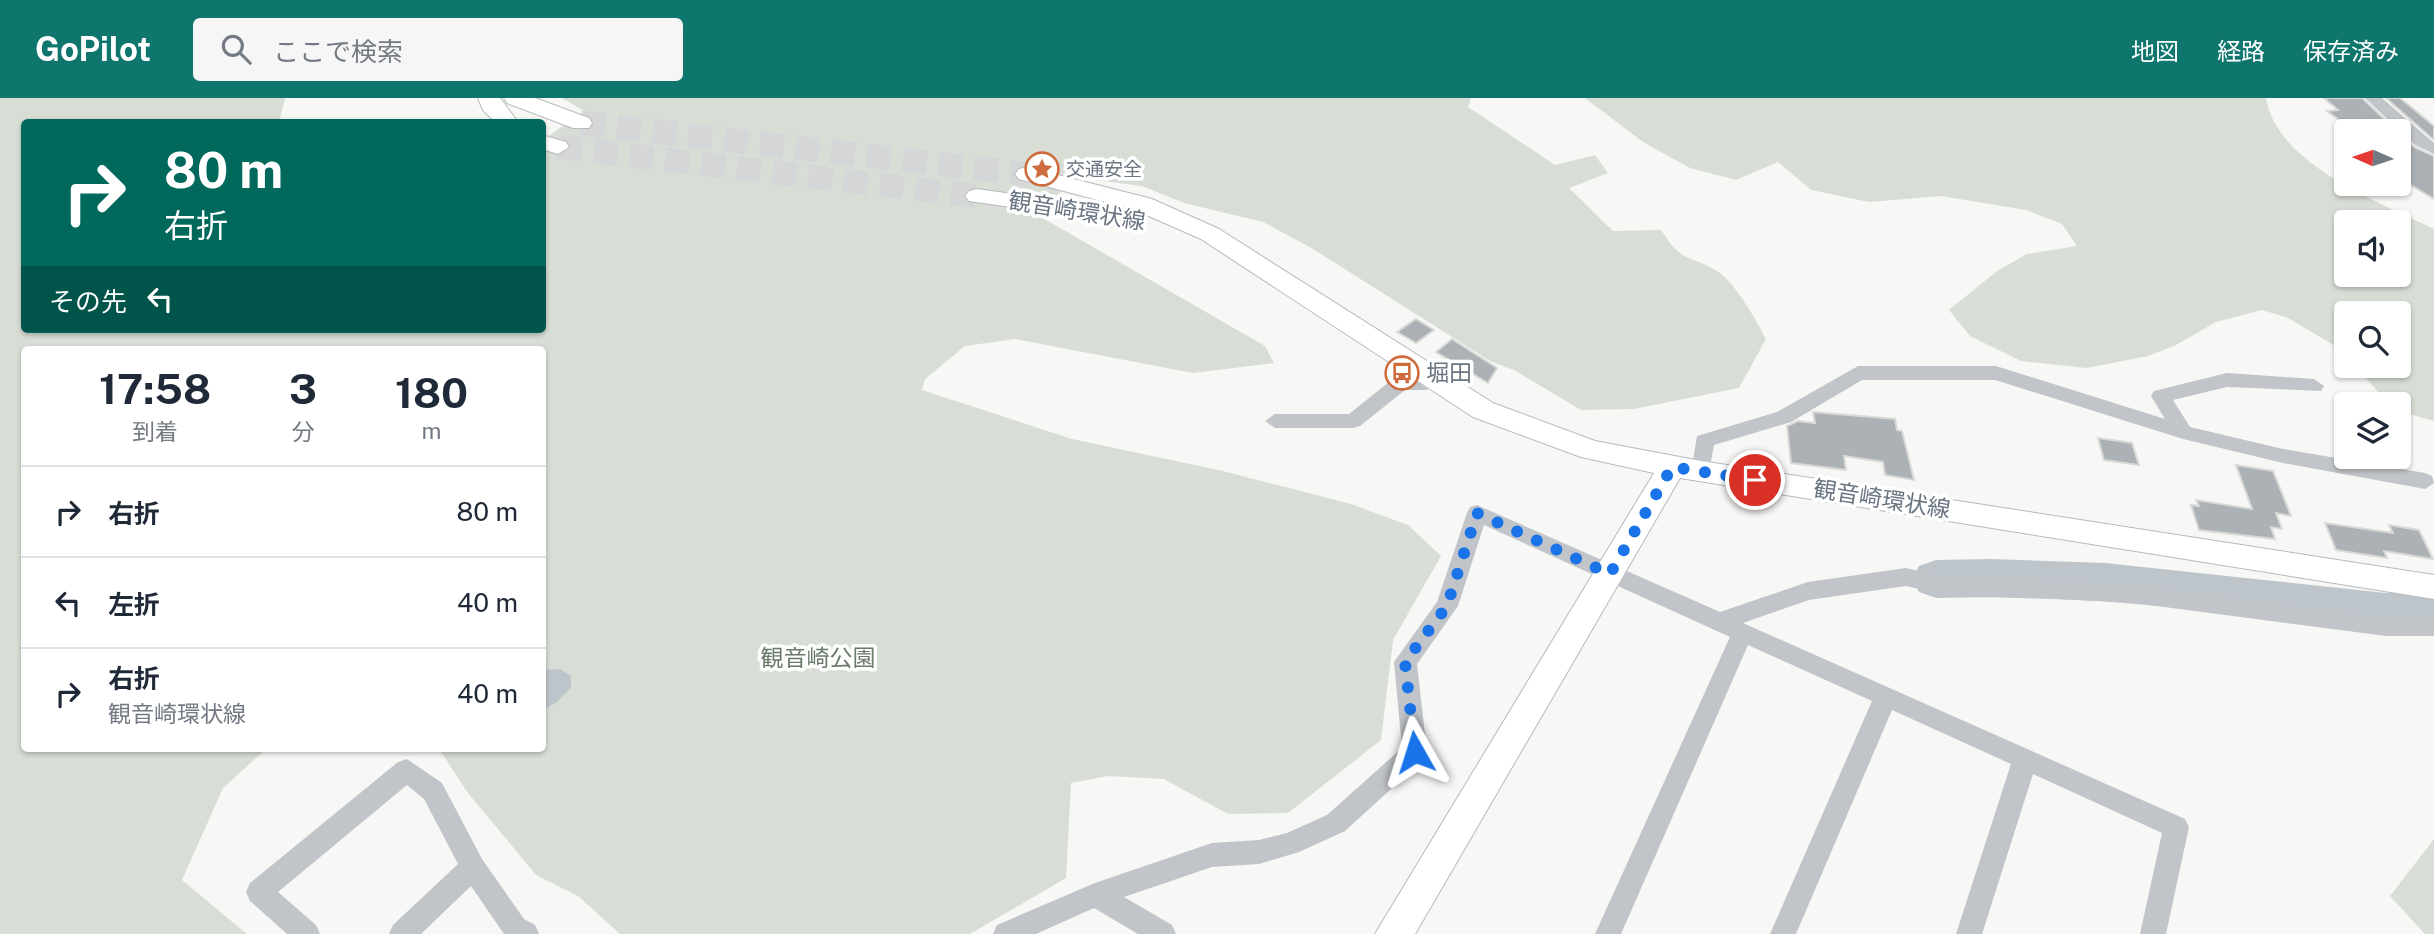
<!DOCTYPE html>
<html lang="ja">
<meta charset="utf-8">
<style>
body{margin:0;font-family:"Public Sans","Noto Sans JP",sans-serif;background:#f6f6f7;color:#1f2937;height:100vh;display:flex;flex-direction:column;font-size:26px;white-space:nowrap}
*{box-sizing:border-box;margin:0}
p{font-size:23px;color:#747a83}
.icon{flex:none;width:38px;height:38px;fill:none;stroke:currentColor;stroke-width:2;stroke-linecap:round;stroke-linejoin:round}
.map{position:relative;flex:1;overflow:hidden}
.panel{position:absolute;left:21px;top:248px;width:525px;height:406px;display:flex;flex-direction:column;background:#fff;border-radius:7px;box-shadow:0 2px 5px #0004}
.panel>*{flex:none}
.banner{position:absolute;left:21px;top:21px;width:525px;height:214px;border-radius:7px;box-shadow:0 2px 5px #0004;background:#00695c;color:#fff;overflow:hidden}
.needle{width:46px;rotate:273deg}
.tools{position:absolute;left:2334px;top:21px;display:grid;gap:14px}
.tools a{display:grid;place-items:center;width:77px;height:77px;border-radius:7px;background:#fff;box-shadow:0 2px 5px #0004;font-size:35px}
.pin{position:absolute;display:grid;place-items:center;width:60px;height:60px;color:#fff;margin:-30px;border:4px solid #fff;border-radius:50%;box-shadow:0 2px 7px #0007}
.me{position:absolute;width:77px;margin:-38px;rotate:354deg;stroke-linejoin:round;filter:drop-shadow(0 0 5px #0008)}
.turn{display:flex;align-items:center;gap:24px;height:147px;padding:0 28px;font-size:32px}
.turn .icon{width:91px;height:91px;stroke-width:2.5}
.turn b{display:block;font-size:49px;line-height:60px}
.then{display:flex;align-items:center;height:66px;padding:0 28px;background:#0003;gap:14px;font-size:26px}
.eta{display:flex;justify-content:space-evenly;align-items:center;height:119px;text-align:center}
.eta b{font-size:42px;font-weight:700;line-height:49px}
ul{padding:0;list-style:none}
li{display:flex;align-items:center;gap:21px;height:91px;padding:0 28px;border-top:2px solid #e0e1e3}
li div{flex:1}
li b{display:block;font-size:26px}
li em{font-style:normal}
header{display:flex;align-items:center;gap:42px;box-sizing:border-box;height:98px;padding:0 35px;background:#0f766e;color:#fff}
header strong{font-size:33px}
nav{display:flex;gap:38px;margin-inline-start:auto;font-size:24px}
.search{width:490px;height:63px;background:#f6f6f7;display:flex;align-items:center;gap:18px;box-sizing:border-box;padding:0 24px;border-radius:7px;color:#747a83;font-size:26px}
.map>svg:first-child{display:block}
</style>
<header>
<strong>GoPilot</strong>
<div class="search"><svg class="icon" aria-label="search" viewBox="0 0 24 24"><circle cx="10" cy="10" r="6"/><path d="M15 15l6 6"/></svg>ここで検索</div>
<nav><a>地図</a><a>経路</a><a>保存済み</a></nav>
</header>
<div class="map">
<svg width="2434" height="836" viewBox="0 0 2434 836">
<rect width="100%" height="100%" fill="#f7f7f5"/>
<g fill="#d8ded6" fill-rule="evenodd">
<path d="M0 0H285L279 24H24V231H542L543 42 584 13 562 0H1471L1468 9 1555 67 1595 57 1608 75 1569 90 1613 133 1661 132C1685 168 1685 154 1717 173 1734 183 1757 223 1766 241L1739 290 1634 311 1581 312 1514 272 1490 263 1313 151 1263 124 1184 105 1142 88 1072 79 1041 119 1265 248 1274 265 1193 275 1015 241 965 248 925 281 922 292 1072 341 1223 373 1351 406 1408 427 1441 458 1393 542 1381 642 1288 715 1228 716 1164 681 1108 678 1071 685 1066 780 970 836H620L578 798 536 777 468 695 439 651H542V252H24V651H266L223 690 182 782 247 836H0Z"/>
<path d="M1585 0H2266C2277 67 2380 104 2434 131V323L2399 313V306H2389L2355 268H2399V215H2347V258L2340 251 2288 220 2262 212 2216 224 2176 247 2148 258 2087 270 2021 263 1970 238 1949 212 1997 173 2027 156 2077 148 2062 126 2026 112 1941 98 1869 104 1811 92 1778 64 1736 82 1690 70 1643 44ZM2347 124H2399V177H2347Z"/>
<path d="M2434 741V836H2425L2390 798Z"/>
</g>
<path fill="#bec5ca" d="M560 571 571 578V590L557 604 543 612V572Z"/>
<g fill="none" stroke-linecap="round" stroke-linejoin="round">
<path fill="#bec5ca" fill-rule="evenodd" d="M1992 461 2105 465 2386 495 2416 494 2434 488V529C2390 544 2268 520 2217 514 2123 503 2031 497 1936 500L1919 494 1912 481 1919 468 1936 462Z"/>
</g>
<g fill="#acb1b6" stroke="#d9d9d7" stroke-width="2">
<path d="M2324 0H2362L2397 33H2354L2327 13 2338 12Z"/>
<path d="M2386 0H2400L2434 28V42Z"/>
<path d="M2399 36 2414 49 2434 58V101L2399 80Z"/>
<path d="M1416 221 1434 232 1416 245 1397 234Z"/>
<path d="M1452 241 1497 270 1488 285 1436 254Z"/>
<path d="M1813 314 1895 321 1897 332 1902 333 1914 382 1885 377 1883 364 1844 358 1846 372 1791 365 1787 328 1798 323 1815 325Z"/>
<path d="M2098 340 2132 345 2139 367 2104 362Z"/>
<path d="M2236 367 2273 373 2291 418 2276 415 2282 431 2271 429 2275 441 2199 432 2191 407 2199 408 2196 402 2252 411Z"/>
<path d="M2325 425 2393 435 2389 427 2419 432 2433 461 2384 453 2387 460 2336 452Z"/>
</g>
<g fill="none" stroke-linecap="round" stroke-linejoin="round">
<g stroke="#d4d6d8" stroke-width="24" stroke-dasharray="24 12" stroke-linecap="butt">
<path d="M581 25 1027 76"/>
<path d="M558 49 977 98"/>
</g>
<defs>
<g id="secondary">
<path d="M478 0H500L518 24H495L483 12Z"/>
<path d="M504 0H535L589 20 592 25 589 30H573L507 5Z"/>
<path d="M542 37 566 44 569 49 558 56 542 51Z"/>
<path d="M1027 69 1152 101 1219 131 1493 305 1595 343 1701 363 2434 477V501L1680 380 1415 836H1375L1654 375 1581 359 1473 319 1201 141 1135 112 1019 81 1015 76 1019 71Z"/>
<path d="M977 91 1128 112 1136 114 1140 119 1136 124 1128 126 969 103 965 98 969 93Z"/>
</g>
</defs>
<use href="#secondary" stroke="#b6babe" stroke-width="2"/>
<g fill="#c1c4c8" fill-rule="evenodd">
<path d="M2365 0H2382L2434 45V56L2415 47Z"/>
<path d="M1858 268H1996L2165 321 2151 298 2154 293 2227 275 2314 281 2324 288 2321 293 2227 289 2173 302 2190 329 2283 351 2425 375 2432 378 2434 385 2425 391 2283 365 2183 341 1995 282H1862L1791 324 1714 347 1708 379H1694L1691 374 1697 338 1777 314Z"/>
<path d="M1429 271 1439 278 1427 292H1405L1360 328 1353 330H1275L1265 323 1275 316H1349L1394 280H1416Z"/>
<path d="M1477 407 1720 514 1808 484 1906 470 1945 479 2126 486 2386 520H2434V538H2386L2126 504 1945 497 1906 488 1809 502 1743 525 2185 721 2189 729 2166 836H2140L2162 735 2033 676 1982 836H1956L2011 666 1892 612 1796 836H1770L1872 603 1748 547 1621 836H1595L1730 539 1484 427 1458 508 1417 566 1427 654 1424 661 1345 733 1299 754 1259 766 1212 769 1124 799 1172 827 1176 836H1138L1094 810 1036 836H993L997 827 1095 785 1212 745 1259 742 1287 735 1327 717 1402 650 1394 564 1437 504 1467 415 1470 409Z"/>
<path d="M407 661 442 685 482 761 524 821 535 827 539 836H504L471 788 421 836H389L393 827 458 766 424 701 407 687 278 794 316 827 320 836H287L250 803 246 794 250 785 398 664Z"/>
</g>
<use href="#secondary" fill="#fff" fill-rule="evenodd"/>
</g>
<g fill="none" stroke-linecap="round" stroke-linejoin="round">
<path stroke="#1a73e8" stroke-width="12" stroke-dasharray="0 21.6" d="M1415 654 1405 564 1447 508 1477 415 1610 476 1672 369 1755 382"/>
</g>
<defs>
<symbol id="sight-ring" viewBox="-11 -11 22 22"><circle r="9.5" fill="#fff" stroke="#ce6c3d" stroke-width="1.5"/><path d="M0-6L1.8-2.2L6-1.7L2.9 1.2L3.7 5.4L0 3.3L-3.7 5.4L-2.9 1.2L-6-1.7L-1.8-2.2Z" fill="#ce6c3d"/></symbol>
<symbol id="bus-ring" viewBox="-11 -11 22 22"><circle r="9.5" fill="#fff" stroke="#ce6c3d" stroke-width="1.5"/><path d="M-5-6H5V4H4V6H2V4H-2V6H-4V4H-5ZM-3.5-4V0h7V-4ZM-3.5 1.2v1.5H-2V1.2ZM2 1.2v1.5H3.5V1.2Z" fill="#ce6c3d"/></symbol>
</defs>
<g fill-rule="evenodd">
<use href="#sight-ring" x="1023" y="52" width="38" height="38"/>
<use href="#bus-ring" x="1383" y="256" width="38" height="38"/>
</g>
<g text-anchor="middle" stroke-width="7" stroke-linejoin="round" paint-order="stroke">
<g font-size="19" fill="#6a7582" stroke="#fff" text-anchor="start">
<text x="1066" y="78">交通安全</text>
</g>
<g font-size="23" fill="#6a7582" stroke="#fff">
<text transform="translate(1077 113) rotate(9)" y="8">観音崎環状線</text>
<text transform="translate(1882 401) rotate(9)" y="8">観音崎環状線</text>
</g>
<g font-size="23" fill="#6a7582" stroke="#fff" text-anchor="start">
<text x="1426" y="283">堀田</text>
</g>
<g font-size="23" fill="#6a7a68" stroke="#fff">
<text x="818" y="568">観音崎公園</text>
</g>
</g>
</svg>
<div class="tools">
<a><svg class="needle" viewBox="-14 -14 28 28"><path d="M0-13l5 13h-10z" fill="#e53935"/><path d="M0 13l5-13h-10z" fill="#747a83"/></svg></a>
<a><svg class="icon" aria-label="sound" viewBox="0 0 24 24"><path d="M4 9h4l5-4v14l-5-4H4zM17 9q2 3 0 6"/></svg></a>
<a><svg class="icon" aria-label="search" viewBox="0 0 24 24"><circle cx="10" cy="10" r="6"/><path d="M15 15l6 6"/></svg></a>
<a><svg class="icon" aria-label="layers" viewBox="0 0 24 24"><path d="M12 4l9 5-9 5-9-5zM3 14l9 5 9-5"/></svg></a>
</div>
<div class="pin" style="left:1755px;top:382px;background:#d93025"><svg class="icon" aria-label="arrive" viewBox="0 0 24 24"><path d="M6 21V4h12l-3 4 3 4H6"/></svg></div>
<svg class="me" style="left:1415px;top:654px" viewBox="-20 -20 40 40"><path d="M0-17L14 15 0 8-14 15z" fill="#1a73e8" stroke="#fff" stroke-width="4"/></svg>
<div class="banner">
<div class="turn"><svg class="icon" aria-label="right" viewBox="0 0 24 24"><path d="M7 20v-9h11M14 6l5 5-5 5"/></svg><div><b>80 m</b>右折</div></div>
<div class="then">その先<svg class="icon" aria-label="left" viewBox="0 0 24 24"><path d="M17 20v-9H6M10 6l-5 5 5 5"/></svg></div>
</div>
<section class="panel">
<div class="eta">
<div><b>17:58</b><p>到着</p></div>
<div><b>3</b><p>分</p></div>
<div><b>180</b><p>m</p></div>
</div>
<ul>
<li><svg class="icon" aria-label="right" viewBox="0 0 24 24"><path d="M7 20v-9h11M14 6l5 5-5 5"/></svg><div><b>右折</b></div><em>80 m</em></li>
<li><svg class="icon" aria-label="left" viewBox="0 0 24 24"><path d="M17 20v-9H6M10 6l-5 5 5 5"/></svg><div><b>左折</b></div><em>40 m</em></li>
<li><svg class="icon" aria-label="right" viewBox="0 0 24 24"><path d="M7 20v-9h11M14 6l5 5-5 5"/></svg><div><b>右折</b><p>観音崎環状線</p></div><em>40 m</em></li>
</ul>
</section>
</div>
